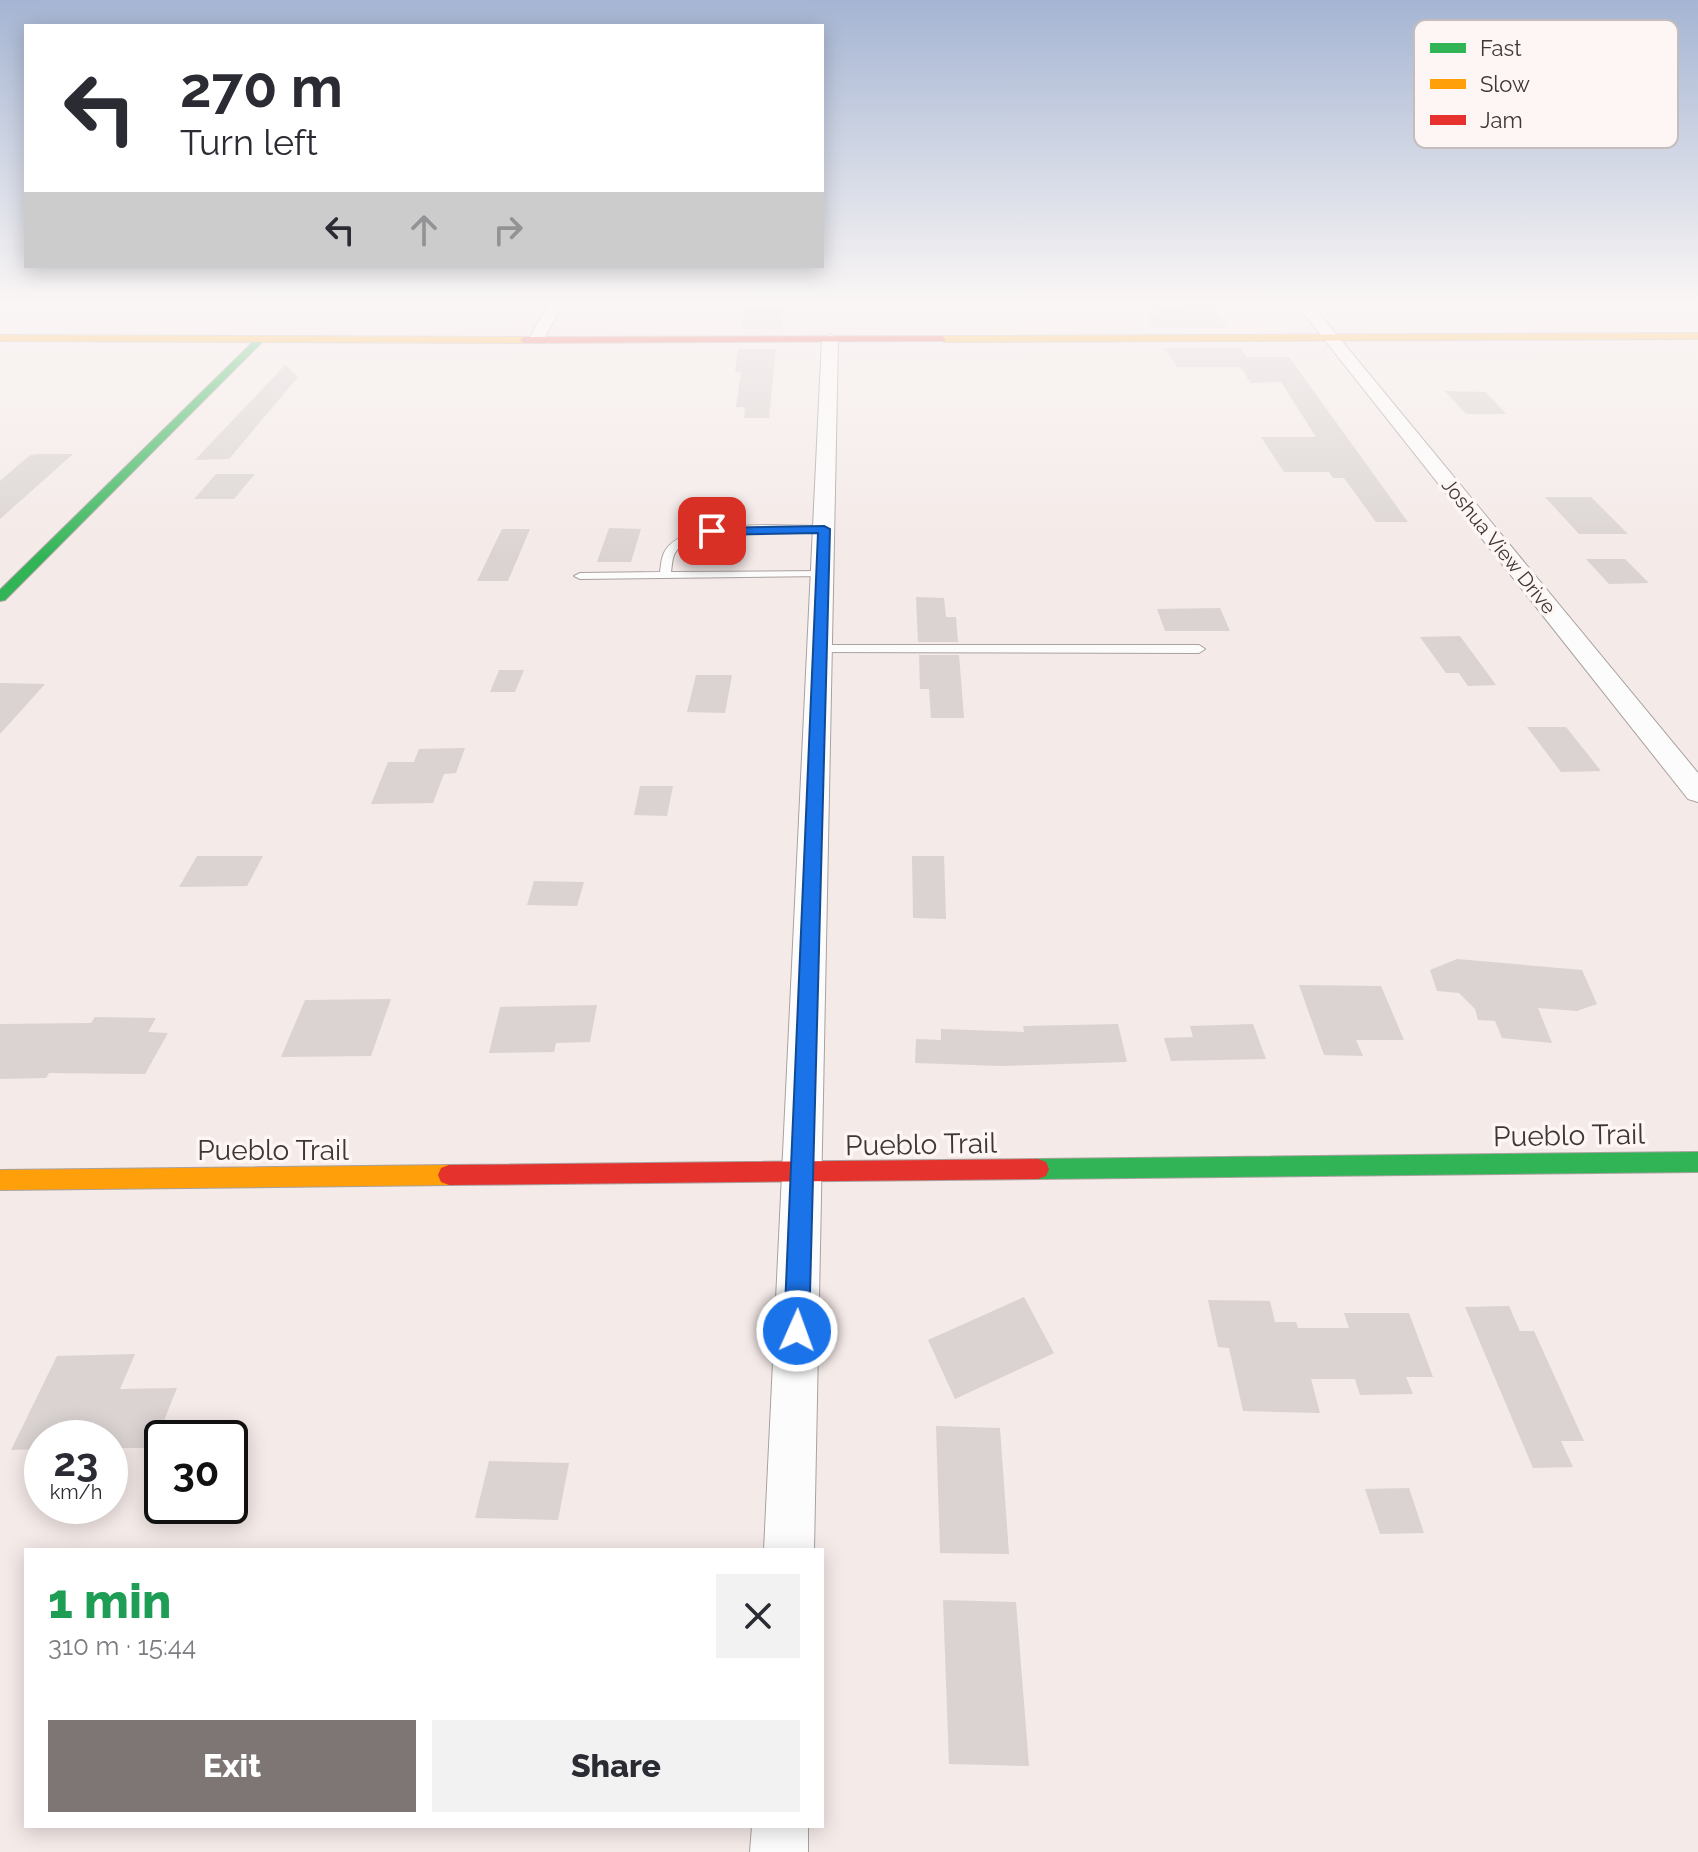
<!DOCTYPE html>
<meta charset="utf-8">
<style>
body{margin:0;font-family:Raleway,sans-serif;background:#f2f2f3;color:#2b2b33;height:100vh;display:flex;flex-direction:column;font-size:30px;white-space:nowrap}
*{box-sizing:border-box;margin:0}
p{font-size:26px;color:#7c7c81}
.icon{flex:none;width:44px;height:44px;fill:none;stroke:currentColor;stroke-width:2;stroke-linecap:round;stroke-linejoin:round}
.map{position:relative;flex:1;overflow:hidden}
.side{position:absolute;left:24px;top:1548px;width:800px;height:280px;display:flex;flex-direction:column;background:#fff;border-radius:0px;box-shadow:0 4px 20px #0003}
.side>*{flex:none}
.hud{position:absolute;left:24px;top:24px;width:800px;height:244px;border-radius:0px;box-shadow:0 4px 20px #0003;background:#fff;color:#2b2b33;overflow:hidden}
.speed{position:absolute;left:24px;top:1420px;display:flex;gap:16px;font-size:40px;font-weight:700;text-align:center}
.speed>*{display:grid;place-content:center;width:104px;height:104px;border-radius:50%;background:#fff;box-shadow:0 4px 20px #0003;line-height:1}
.speed small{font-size:20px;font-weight:400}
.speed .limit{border:4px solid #111;border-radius:12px;background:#fff;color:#111}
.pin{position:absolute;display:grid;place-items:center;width:68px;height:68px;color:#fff;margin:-34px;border-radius:16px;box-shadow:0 4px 12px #0006}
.me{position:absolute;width:88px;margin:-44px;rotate:2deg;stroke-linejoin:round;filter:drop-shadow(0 0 6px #0008)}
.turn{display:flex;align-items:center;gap:28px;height:168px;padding:0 24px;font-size:36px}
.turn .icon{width:104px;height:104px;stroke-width:2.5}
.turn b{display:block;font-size:56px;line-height:68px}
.lanes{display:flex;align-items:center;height:76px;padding:0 24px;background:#0003;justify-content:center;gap:40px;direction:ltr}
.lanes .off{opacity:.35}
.round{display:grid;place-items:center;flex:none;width:84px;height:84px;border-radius:0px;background:#f2f2f3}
.head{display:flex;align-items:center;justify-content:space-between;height:136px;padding:0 24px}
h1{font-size:48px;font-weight:800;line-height:60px;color:#1e9e55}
.action{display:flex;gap:16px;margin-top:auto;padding:16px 24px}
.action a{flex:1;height:92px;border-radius:0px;background:#7e7674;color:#fff;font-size:32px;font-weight:800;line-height:92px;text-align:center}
.action a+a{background:#f2f2f3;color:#2b2b33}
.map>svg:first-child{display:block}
</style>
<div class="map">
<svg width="1698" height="1852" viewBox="0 0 1698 1852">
<rect width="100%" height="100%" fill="#f4eae8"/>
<g fill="#dad3d1">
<path d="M1211 305 1227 328H1153L1146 314H1155L1152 306Z"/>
<path d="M784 309 780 329H741L744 310Z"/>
<path d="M1163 348H1240L1247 357H1289L1408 522H1376L1344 478H1333L1329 472H1284L1261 437H1316L1281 382 1251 383 1240 367H1178Z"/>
<path d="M738 349H776L769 418H744L745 407H736L741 372H735Z"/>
<path d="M285 365 298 377 229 459 195 460Z"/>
<path d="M1445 391 1486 392 1506 414H1466Z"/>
<path d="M37 454H73L0 519V481L30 455Z"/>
<path d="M216 474H255L234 499H194Z"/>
<path d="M1545 497H1591L1628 534H1579Z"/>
<path d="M609 528 641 529 631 562H597Z"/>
<path d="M502 529H530L508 581H477Z"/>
<path d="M1586 559H1625L1649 583 1609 584Z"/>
<path d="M916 597 944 598 946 617H956L958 642H918Z"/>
<path d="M1220 608 1230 631H1165L1157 609Z"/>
<path d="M1460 636 1496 685 1468 686 1459 673H1446L1420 637Z"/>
<path d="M919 655H959L964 718H931L929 689H920Z"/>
<path d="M499 670H524L515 692H490Z"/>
<path d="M696 675H732L725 713 687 712Z"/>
<path d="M0 683 45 684 0 734Z"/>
<path d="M1527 727H1566L1601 771 1561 772Z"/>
<path d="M465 748 456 773 444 774 433 803 371 804 388 762H414L419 749Z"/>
<path d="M640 786H673L667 816 634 815Z"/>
<path d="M197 856H263L247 886 179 887Z"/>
<path d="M912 856H944L946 919 913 918Z"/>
<path d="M534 881 584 882 577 906 527 905Z"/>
<path d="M1457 959 1582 970 1597 1004 1577 1011 1538 1008 1552 1043 1502 1038 1495 1021 1478 1020 1475 1009 1459 993 1437 991 1430 970Z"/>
<path d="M1299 985 1381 986 1404 1040H1356L1363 1056 1324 1055Z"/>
<path d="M391 999 371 1056 281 1057 305 1000Z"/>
<path d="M597 1005 590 1042 556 1043 554 1052 489 1053 500 1007Z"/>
<path d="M95 1017 156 1018 148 1032 168 1033 145 1074 49 1073 46 1078 0 1079V1024L91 1023Z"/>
<path d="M1118 1024 1127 1062 1002 1066 915 1063 916 1039 941 1040V1029L1024 1032 1023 1026Z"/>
<path d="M1253 1024 1266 1059 1171 1061 1164 1038 1193 1037 1190 1026Z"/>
<path d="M1024 1297 1054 1353 955 1399 928 1340Z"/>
<path d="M1208 1300 1270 1301 1275 1322H1296L1298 1328H1349L1344 1313H1409L1433 1377H1406L1413 1394 1360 1395 1355 1379H1311L1320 1413 1243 1411 1229 1348 1218 1347Z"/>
<path d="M1509 1306 1520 1331H1534L1584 1441H1561L1573 1467 1533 1468 1465 1307Z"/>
<path d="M135 1354 120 1389 177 1388 153 1448H110V1438H42V1449L11 1450 57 1356Z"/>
<path d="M936 1426 1000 1428 1009 1554 940 1553Z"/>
<path d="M489 1461 569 1463 558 1520 475 1518Z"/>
<path d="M1409 1488 1424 1533 1380 1534 1365 1489Z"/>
<path d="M943 1600 1016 1602 1029 1766 949 1764Z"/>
</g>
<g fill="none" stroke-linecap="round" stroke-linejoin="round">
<defs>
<g id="lane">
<path d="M766 525 824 526 829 529 824 532C793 532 692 523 675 553 672 558 672 566 671 572L822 571 828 574 826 576 580 579 574 576 580 573 660 572C661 566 661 559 664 553 677 525 740 526 766 525Z"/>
<path d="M820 645H1199L1205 649 1199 653 816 652 814 649Z"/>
</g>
<g id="street">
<path d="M551 300H565L542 343H530L528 340Z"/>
<path d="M1293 300H1308L1698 773V802L1688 799Z"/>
<path d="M830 334 838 339 814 1550H764L822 339Z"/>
<path d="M752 1826H808V1852H750Z"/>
</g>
<g id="fast">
<path d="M256 339 263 341 5 600 0 601V590Z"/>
<path d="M1698 1152V1172L1038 1179 1030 1176 1027 1169 1030 1162 1038 1159Z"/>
</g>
<g id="slow">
<path d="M1698 333V339L943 342 939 339 943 336Z"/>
<path d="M0 335 524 337 528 340 524 343 0 341Z"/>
<path d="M449 1165 457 1168 460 1175 457 1182 449 1185 0 1190V1170Z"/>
</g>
<g id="jam">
<path d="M943 336 946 341 524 343 520 340 524 337Z"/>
<path d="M1038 1159 1046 1162 1049 1169 1046 1176 1038 1179 449 1185 441 1182 438 1175 441 1168 449 1165Z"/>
</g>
</defs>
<use href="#lane" stroke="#a9a1a0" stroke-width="2"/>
<use href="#street" stroke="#a9a1a0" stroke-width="2"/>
<use href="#fast" stroke="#a9a1a0" stroke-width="2"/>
<use href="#slow" stroke="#a9a1a0" stroke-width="2"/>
<use href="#jam" stroke="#a9a1a0" stroke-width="2"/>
<use href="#lane" fill="#fdfcfc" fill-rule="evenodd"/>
<use href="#street" fill="#fdfcfc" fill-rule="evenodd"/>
<use href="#fast" fill="#30b455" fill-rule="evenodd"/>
<use href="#slow" fill="#ff9f0a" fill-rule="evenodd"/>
<use href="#jam" fill="#e5322d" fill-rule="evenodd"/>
</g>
<linearGradient id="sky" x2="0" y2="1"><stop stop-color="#a5b5d3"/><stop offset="0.54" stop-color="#faf6f5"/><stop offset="1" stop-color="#faf6f5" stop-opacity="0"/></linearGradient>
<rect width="1698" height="559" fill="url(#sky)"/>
<path fill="#1a73e8" stroke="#114b97" stroke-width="2" d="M824 526 830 529 809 1331 805 1339 797 1343 788 1339 784 1331 818 533 712 535 706 531 712 528Z"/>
<g text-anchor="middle" stroke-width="7" stroke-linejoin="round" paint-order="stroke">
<g font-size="20" fill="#3e3736" stroke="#fdf6f5">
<text transform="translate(1499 546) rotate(51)" y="7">Joshua View Drive</text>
</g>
<g font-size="28" fill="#3e3736" stroke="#fdf6f5">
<text transform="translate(1569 1135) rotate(-1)" y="10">Pueblo Trail</text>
<text transform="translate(921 1144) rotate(-1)" y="10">Pueblo Trail</text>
<text x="273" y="1160">Pueblo Trail</text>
</g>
</g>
<rect x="1414" y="20" width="264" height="128" rx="12" fill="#fdf6f5" stroke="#c4bdbc" stroke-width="2"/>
<rect x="1430" y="43" width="36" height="10" fill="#30b455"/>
<rect x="1430" y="79" width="36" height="10" fill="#ff9f0a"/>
<rect x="1430" y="115" width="36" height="10" fill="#e5322d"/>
<g font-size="22" fill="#3e3736">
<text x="1480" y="56">Fast</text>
<text x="1480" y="92">Slow</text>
<text x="1480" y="128">Jam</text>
</g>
</svg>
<div class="speed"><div>23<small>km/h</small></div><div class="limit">30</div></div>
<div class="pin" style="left:712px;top:531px;background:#d93025"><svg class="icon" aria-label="arrive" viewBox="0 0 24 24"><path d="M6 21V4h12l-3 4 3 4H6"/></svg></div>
<svg class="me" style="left:797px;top:1331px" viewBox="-20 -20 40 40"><circle r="17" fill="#1a73e8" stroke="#fff" stroke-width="3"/><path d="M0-11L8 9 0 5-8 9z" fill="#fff"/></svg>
<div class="hud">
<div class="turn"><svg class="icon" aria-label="left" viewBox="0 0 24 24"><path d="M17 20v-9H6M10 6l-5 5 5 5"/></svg><div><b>270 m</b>Turn left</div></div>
<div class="lanes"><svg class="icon" aria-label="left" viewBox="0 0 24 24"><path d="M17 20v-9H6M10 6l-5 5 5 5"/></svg><svg class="icon off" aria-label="ahead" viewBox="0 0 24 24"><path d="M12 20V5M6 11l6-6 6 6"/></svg><svg class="icon off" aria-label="right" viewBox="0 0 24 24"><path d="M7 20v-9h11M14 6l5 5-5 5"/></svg></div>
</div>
<section class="side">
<div class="head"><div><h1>1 min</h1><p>310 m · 15:44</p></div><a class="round"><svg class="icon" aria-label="close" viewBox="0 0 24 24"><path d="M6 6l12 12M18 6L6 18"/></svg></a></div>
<div class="action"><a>Exit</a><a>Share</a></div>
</section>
</div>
